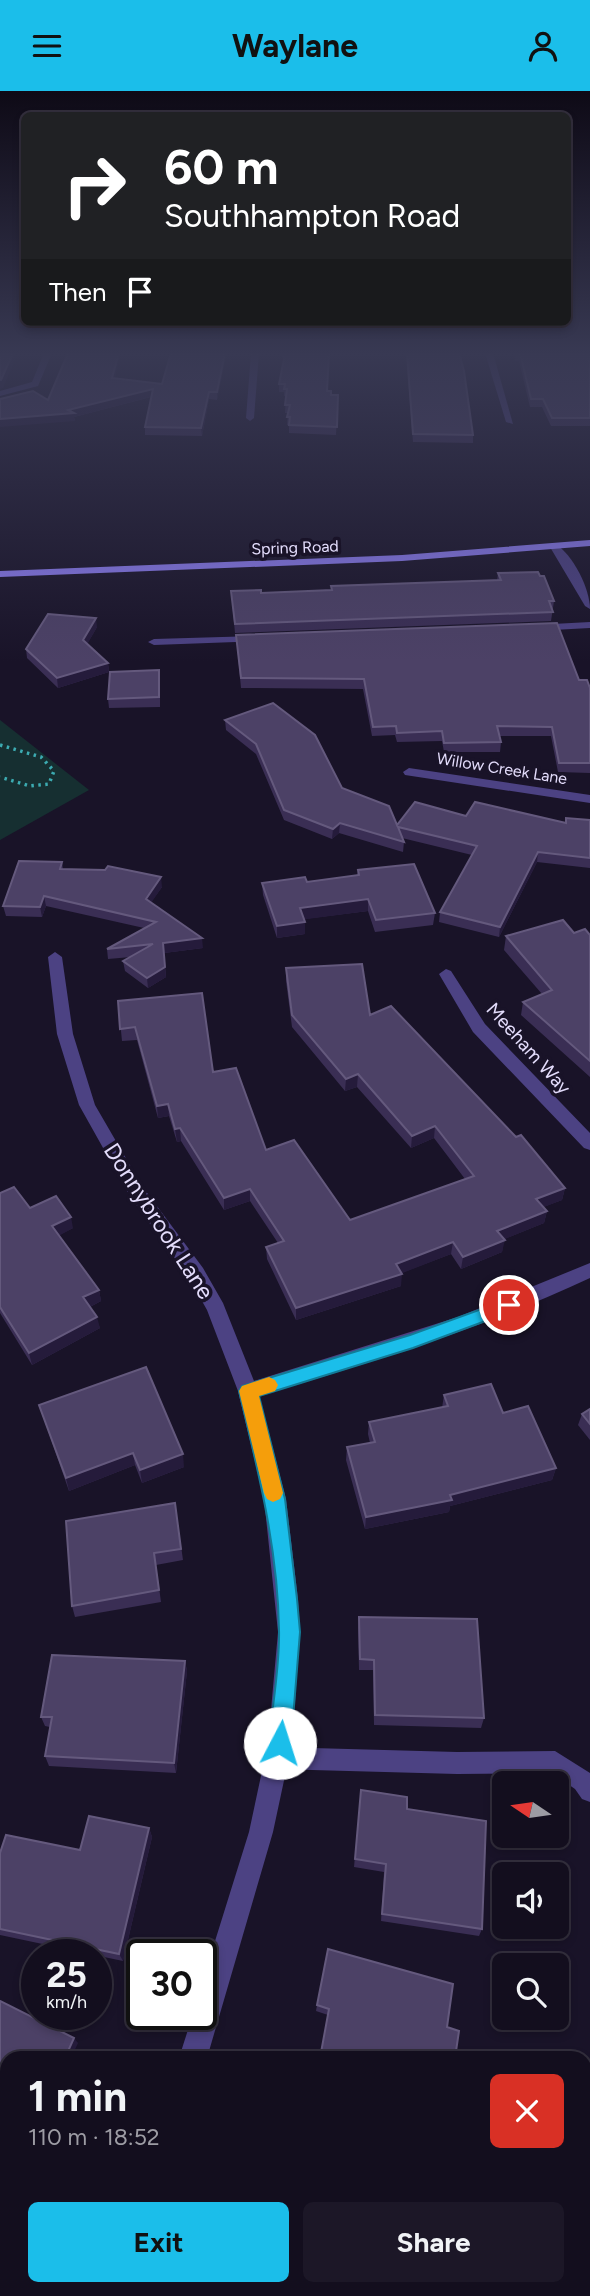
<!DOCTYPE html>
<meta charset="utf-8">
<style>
body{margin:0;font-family:Figtree,sans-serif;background:#1c1727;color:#f1f3f6;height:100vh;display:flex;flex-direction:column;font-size:26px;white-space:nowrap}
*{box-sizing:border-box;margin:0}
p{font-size:23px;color:#9d9ca4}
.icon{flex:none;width:38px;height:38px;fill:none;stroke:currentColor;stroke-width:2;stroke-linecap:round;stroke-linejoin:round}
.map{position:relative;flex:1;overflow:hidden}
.panel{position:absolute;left:0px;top:1960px;width:592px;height:245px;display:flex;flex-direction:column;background:#130e1e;border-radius:21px 21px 0 0;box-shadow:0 4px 10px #0003,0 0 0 2px #322e3c}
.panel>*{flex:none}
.guide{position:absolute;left:21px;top:21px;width:550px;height:214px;border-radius:10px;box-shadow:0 4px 10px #0003,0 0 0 2px #322e3c;background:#202124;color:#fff;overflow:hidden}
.needle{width:46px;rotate:283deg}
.fabs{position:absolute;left:492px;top:1680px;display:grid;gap:14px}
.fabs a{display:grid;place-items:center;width:77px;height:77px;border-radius:10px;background:#130e1e;box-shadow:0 4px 10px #0003,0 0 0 2px #322e3c;font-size:35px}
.speed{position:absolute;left:21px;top:1848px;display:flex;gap:14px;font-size:35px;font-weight:700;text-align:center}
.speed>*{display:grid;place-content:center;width:91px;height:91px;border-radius:50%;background:#130e1e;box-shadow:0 4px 10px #0003,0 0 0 2px #322e3c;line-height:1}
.speed small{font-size:18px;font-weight:400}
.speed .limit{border:4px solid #111;border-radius:10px;background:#fff;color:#111}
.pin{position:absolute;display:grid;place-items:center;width:60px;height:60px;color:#fff;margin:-30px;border:4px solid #fff;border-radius:50%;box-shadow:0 2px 7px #0007}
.me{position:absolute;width:77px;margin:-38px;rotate:5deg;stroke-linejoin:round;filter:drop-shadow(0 0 5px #0008)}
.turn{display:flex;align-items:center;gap:24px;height:147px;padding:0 28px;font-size:32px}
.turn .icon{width:91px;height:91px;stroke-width:2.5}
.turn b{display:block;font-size:49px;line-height:60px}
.then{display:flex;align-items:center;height:66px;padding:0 28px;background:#0003;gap:14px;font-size:26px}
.round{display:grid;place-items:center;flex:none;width:74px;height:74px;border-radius:10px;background:#1c1727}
.summary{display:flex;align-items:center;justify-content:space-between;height:119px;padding:0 28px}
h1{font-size:42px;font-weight:700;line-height:52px}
.primary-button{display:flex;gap:14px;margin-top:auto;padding:14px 28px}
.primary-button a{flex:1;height:80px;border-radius:10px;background:#1bbeea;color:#111;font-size:28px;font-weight:700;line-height:80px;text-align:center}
.primary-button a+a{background:#1c1727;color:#f1f3f6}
header{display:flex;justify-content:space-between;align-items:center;height:91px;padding:0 28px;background:#1bbeea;color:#111;font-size:32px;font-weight:700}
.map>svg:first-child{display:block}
</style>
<header><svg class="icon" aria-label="menu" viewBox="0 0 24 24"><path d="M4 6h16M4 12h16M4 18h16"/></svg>Waylane<svg class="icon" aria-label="person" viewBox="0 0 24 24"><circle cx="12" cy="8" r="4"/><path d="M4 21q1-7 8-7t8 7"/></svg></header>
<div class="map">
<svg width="590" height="2205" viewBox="0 0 590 2205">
<rect width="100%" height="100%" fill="#191328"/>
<path fill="#162f31" d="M0 629 89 699 0 749Z"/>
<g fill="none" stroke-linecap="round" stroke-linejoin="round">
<path stroke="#3cabb1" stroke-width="3.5" stroke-dasharray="2.5 4.5" stroke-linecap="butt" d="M0 654 41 666 54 680 49 693 30 695 0 686"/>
<path fill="#4c4283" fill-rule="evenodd" d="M276 1656 457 1661 555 1660 590 1682V1711L582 1708 575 1698 552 1682 457 1683 276 1678 268 1675 265 1667 268 1659Z"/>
<g fill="#4c4283" fill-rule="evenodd">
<path d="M44 262H52L38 295 0 305V300L32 291Z"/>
<path d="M251 262H259L254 327 250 330 246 327Z"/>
<path d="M485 262H493L513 333 506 331Z"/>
<path d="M590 531V537L534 540 529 537 534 534Z"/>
<path d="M258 545 264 548 262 550 154 554 148 551 154 548Z"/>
<path d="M409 677 590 704V712L405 684 403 681Z"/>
<path d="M55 861 62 866 73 943 95 1014 142 1095 203 1177 223 1212 254 1290 458 1226 590 1172V1187C484 1237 372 1271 259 1305L286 1408 298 1508 300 1541 292 1652 273 1741 207 1967H179L193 1923H201V1895L249 1741 268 1652 278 1541 264 1408 238 1300 207 1219 189 1187 130 1105 79 1014 57 943 48 866Z"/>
<path d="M446 878 451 880 485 933 590 1042V1059L584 1057 473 941 439 883Z"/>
<path d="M96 2198H126L123 2205H93Z"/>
</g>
<path fill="#4c4283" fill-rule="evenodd" d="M555 453C573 463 590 498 590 518L585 515 550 456Z"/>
<path fill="#8d7df3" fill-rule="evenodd" d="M590 449V455L402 470 0 486V480L402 464Z"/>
</g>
<g fill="#3a2e54">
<path d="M225 262V269L217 309 209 308 202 345 145 344V336L151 306 74 326 75 330 48 309 115 287 162 293Z"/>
<path d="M282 262H329L327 300 331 304H338L336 344 289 342V334H287L288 322H285L286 305H284V301H279V293L284 271Z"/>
<path d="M406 262H459L473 344V352L413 351Z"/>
<path d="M513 262H590V335H551L542 316H530L519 270H516Z"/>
<path d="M498 482 554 510 551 530 235 542 231 500 261 502 331 499V495L497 490Z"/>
<path d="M97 536 87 553 108 572 109 581 58 597 27 567 26 558Z"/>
<path d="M236 544 579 589 590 597V682L558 681 551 645H499L501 651 500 661H444L442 650 397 651 395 644 372 645 363 598 241 597Z"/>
<path d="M160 589V616L109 617 108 608Z"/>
<path d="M225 629 342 697 397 734 466 725 565 732 566 727 590 729V777L537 771 499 846 439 831 440 821 472 764 402 747 404 751 403 761 339 742 332 748 284 729 256 663 226 639Z"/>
<path d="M62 771 63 778 162 796 151 811 203 857 164 862 166 886 148 897 125 880 123 870 131 866 108 868 107 858 144 837 46 815 42 826 6 825 3 815Z"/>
<path d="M358 779 435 822 433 834 375 841 368 820 304 828 305 843 277 847 263 804 262 792 307 791 357 784Z"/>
<path d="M574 842 590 844V986L521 924 523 911 542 903 504 859 506 845Z"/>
<path d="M286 877 370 924 565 1097 562 1109 543 1116 547 1120 544 1132 504 1148 502 1161 461 1178 451 1163 401 1182V1195L296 1229 267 1168 266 1156 278 1152 250 1110 224 1119 181 1050 177 1051 169 1025 158 1027 137 949 122 950 118 910 213 981 266 1059 350 1129 465 1088 434 1047 411 1057 357 996 345 1000 292 936 286 890Z"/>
<path d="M0 1102 73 1137 59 1144 99 1199 101 1210 90 1216 100 1237 32 1274 0 1222Z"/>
<path d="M444 1304 503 1322 556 1377 552 1389 450 1415 449 1421 365 1438 346 1369 347 1356 370 1352 368 1343 369 1331 442 1317Z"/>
<path d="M39 1314 184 1376 142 1392 135 1374 69 1400Z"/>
<path d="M590 1318V1349L578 1334 582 1323Z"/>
<path d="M175 1412 183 1469 156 1474 161 1511 75 1526 72 1515Z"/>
<path d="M359 1526 484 1627 481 1637 374 1634 373 1579H359L358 1537Z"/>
<path d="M185 1570 187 1580 176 1682 49 1675 45 1665 50 1636 45 1635 41 1626Z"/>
<path d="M361 1699 407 1718 482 1838 479 1845 381 1830 384 1781 354 1776Z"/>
<path d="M149 1737 152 1746 123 1870 0 1844V1762L80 1759Z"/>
<path d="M317 1914 447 1936 328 1924 316 1920Z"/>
</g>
<g fill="#251b3b">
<path d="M13 262H18L3 297 0 298V289Z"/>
<path d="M119 262H121L113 295 112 287Z"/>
<path d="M225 262V269L217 309V301Z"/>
<path d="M153 298 154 305 74 326 75 330 0 336V328L68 319Z"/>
<path d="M209 301V308L202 345 201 337Z"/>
<path d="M96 527 97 536 84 559 83 549Z"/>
<path d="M108 572 109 581 58 597 57 587Z"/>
<path d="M340 732 339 742 332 748 333 738Z"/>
<path d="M538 761 537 771 499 846 500 836Z"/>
<path d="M161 786 162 796 147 818 146 808Z"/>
<path d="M44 805 46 815 42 826 40 816Z"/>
<path d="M368 808V820L300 829V817Z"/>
<path d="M305 831V843L277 847V835Z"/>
<path d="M202 847 203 857 164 862 163 852Z"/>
<path d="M165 876 166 886 148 897 147 887Z"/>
<path d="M358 983 357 996 345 1000 346 988Z"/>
<path d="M168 1013 169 1025 158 1027 157 1015Z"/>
<path d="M435 1035 434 1047 411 1057 412 1045Z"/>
<path d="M180 1037 181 1050 177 1051 175 1038Z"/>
<path d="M565 1097 562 1109 534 1120 536 1108Z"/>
<path d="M250 1098V1110L224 1119V1107Z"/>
<path d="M547 1120 544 1132 495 1152 497 1140Z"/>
<path d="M71 1126 73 1137 55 1147 52 1135Z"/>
<path d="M505 1149 502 1161 461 1178 463 1166Z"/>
<path d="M453 1151 451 1163 395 1185 396 1173Z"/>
<path d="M402 1183 401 1195 296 1229V1217Z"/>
<path d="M99 1199 101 1210 86 1218 83 1206Z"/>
<path d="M97 1226 100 1237 32 1274 29 1262Z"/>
<path d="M133 1362 135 1374 69 1400 66 1387Z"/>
<path d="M183 1363 184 1376 142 1392 140 1379Z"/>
<path d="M556 1377 552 1389 450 1415 449 1421 365 1438 366 1426Z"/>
<path d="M185 1570 187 1580 176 1682 174 1672Z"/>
<path d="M149 1737 152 1746 123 1870 119 1863Z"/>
<path d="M74 1947 78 1952 71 1967H65Z"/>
<path d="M7 2051V2067L2 2078 0 2077V2066Z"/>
<path d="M0 2131 7 2133 0 2152Z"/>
</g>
<g fill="#4c4166" stroke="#64597d" stroke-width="2">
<path d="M0 262H13L1 289H0Z"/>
<path d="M68 262H119L112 287 162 293 171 262H225L217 301H209L201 337 145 336 153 298 68 319 74 322 0 328V308L33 300 48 309Z"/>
<path d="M283 262H329L327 300H331V304H338L337 336 289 334 290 326H287L290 314H285L287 298H284L285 293H279L284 268Z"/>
<path d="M407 262H459L464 280 473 344 413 343Z"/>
<path d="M520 262H590V270H589L590 273V327H552L543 308H531Z"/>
<path d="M538 481 540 485H544L554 510H549L553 521 235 533 231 500 261 499V502L332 499 331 495 501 489 498 482Z"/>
<path d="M48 523 96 527 83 549 108 572 57 587 26 558Z"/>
<path d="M557 532 579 589H587L590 597V672H559L552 636 497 635 501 651 444 652 442 640 397 642 396 635 373 636 364 588 241 587 236 544Z"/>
<path d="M159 579V606L108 608 110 581Z"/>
<path d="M273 612 315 644 342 697 389 715 397 734 415 711 466 725 475 711 566 732V727L590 729V767L538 761 500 836 440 821 477 755 398 736 404 751 340 732 333 738 284 719 256 653 225 629Z"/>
<path d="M19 770 62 771 60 778 105 779 108 775 161 786 146 808 202 847 163 852 165 876 147 887 123 870 153 853 107 858 156 831 44 805 40 816 3 815Z"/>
<path d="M414 773 435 822 376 829 368 808 300 817 305 831 277 835 262 792 305 786 307 791 359 784 358 779Z"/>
<path d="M563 829 574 842 585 838 590 844V970L523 911 552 899 506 845Z"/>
<path d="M362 873 370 924 391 915 516 1046 521 1044 565 1097 536 1108 547 1120 497 1140 505 1149 463 1166 453 1151 396 1173 402 1183 296 1217 266 1156 284 1150 250 1098 224 1107 180 1037 175 1038 168 1013 157 1015 135 936 120 938 118 910 202 902 213 981 236 977 266 1059 294 1049 350 1129 474 1085 435 1035 412 1045 358 983 346 988 292 924 286 877Z"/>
<path d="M14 1096 30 1117 56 1105 71 1126 52 1135 99 1199 83 1206 97 1226 29 1262 0 1216V1102Z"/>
<path d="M146 1276 183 1363 140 1379 133 1362 66 1387 39 1314Z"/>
<path d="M491 1293 503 1322 528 1315 556 1377 450 1404 452 1409 366 1426 347 1356 375 1351 369 1331 448 1315 444 1304Z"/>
<path d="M590 1318V1333L582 1323Z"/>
<path d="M175 1412 181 1458 154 1462 159 1499 72 1515 66 1430Z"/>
<path d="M359 1526 477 1528 484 1627 375 1624 374 1569 360 1568Z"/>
<path d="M52 1564 185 1570 174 1672 45 1665 52 1626H41Z"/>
<path d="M361 1699 407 1706V1718L486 1730 482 1838 382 1823 386 1773 355 1768Z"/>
<path d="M89 1725 149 1737 119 1863 0 1838V1762L6 1744 80 1759Z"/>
<path d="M328 1858 453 1893 447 1936 459 1940 455 1967H320L329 1918 317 1914Z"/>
<path d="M0 1910 74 1947 65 1967H7V2051L0 2066Z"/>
<path d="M267 2198H391L390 2205H265Z"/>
</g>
<linearGradient id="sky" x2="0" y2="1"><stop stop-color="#0e0a16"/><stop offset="0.46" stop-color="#383953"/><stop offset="1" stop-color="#383953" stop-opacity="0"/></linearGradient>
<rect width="590" height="571" fill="url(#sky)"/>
<path fill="#1bbeea" stroke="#127c98" stroke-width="2" d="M509 1208 515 1210 518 1214 515 1219 413 1257 259 1305 285 1408 297 1508 300 1541 291 1652 288 1659 280 1663 272 1659 269 1652C272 1615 280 1576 279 1539 278 1458 258 1379 239 1300L242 1295 410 1244Z"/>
<path fill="#f59e0b" d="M269 1286 275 1289 278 1294 275 1300 259 1305 283 1402 280 1408 273 1411 267 1408 264 1402 239 1300 242 1295Z"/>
<g text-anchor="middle" stroke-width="7" stroke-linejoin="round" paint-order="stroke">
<g font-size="16" fill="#e4ddfc" stroke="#191328">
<text transform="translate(295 456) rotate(-2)" y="6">Spring Road</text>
<text transform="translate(502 677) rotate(9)" y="6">Willow Creek Lane</text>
</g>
<g font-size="19" fill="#e4ddfc" stroke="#191328">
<text transform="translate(529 957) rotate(48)" y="7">Meeham Way</text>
</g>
<g font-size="23" fill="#e4ddfc" stroke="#191328">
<text transform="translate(159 1130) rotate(57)" y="8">Donnybrook Lane</text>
</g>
</g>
</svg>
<div class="fabs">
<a><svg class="needle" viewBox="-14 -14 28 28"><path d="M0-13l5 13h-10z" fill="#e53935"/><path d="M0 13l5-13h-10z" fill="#9d9ca4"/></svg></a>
<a><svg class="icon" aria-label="sound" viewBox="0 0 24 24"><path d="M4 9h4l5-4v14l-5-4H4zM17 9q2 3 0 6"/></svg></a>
<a><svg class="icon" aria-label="search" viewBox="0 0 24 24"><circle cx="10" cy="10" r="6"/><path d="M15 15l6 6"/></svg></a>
</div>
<div class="speed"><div>25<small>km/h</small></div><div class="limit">30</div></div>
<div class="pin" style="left:509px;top:1214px;background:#d93025"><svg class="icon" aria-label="arrive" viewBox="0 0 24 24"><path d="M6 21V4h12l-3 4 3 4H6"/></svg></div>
<svg class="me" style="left:280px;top:1652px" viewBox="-20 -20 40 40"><circle r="19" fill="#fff"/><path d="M0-13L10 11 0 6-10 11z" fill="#1bbeea"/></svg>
<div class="guide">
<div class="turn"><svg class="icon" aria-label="right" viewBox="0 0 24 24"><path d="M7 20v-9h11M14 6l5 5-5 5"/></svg><div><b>60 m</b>Southhampton Road</div></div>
<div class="then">Then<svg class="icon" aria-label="arrive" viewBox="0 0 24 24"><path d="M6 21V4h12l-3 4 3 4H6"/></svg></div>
</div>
<section class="panel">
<div class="summary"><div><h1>1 min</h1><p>110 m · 18:52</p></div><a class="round" style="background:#d93025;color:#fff"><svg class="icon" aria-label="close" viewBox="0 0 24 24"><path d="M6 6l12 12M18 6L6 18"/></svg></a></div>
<div class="primary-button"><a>Exit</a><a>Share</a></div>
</section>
</div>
